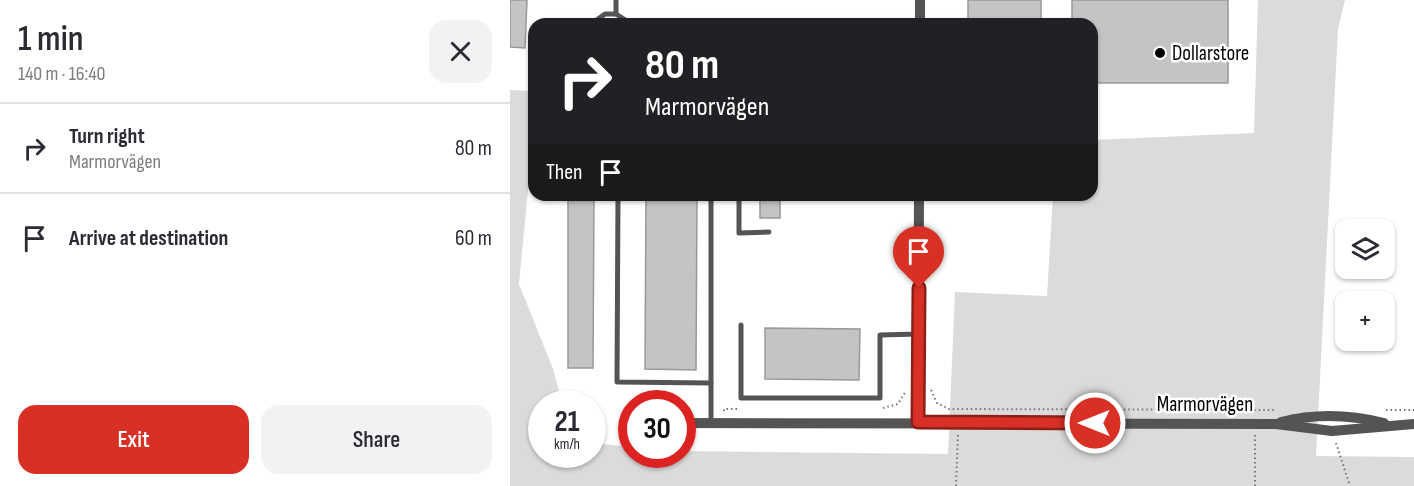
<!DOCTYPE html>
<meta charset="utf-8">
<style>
body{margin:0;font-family:"Sofia Sans Condensed",sans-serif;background:#f2f2f3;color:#2b2b33;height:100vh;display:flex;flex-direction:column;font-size:22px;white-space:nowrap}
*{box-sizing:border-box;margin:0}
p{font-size:20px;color:#7c7c81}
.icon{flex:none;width:33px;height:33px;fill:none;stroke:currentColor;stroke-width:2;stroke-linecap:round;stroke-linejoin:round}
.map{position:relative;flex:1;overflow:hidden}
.drawer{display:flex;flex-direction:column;background:#fff;width:510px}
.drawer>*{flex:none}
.guide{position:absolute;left:18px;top:18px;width:570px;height:183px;border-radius:18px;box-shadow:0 2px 4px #0004;background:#202124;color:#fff;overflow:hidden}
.buttons{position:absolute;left:825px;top:219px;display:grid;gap:12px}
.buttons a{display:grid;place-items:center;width:60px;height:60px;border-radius:12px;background:#fff;box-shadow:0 2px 4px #0004;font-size:30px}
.speed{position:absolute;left:18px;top:390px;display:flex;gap:12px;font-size:30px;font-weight:700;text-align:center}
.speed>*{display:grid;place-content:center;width:78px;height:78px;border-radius:50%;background:#fff;box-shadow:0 2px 4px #0004;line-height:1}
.speed small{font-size:15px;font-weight:400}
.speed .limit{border:9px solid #d22;background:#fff;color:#111}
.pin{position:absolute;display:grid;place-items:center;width:51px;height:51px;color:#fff;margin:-62px -26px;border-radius:50% 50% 50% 0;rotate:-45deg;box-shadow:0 0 6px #0007}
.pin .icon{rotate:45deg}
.me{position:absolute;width:66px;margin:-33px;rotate:270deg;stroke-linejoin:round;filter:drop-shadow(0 0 4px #0008)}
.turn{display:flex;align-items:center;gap:21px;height:126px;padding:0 18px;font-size:27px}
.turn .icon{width:78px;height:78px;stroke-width:2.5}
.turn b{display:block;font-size:42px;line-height:51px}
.then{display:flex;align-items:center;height:57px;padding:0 18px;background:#0003;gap:12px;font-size:22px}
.round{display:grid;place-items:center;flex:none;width:63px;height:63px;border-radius:18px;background:#f2f2f3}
.overview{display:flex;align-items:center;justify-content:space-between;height:102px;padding:0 18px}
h1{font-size:36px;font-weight:600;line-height:45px}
.cta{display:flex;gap:12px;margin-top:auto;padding:12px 18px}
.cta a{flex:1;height:69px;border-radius:18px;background:#d93025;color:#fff;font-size:24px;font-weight:600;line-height:69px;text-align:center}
.cta a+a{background:#f2f2f3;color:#2b2b33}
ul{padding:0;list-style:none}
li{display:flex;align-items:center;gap:18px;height:90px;padding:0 18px;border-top:2px solid #e1e1e2}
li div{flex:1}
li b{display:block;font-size:22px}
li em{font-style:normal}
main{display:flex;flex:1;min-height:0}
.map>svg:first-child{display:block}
</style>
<main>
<section class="drawer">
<div class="overview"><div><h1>1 min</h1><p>140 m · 16:40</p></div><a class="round"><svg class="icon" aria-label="close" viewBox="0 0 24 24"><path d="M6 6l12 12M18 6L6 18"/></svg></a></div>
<ul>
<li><svg class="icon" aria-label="right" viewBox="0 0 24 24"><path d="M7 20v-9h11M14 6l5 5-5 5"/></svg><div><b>Turn right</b><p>Marmorvägen</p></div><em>80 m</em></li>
<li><svg class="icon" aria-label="arrive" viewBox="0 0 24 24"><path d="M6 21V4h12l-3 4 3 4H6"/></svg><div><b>Arrive at destination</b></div><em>60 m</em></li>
</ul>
<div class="cta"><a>Exit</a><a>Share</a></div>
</section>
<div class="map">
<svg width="904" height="486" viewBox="0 0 904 486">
<rect width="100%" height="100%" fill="#fff"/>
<path fill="#dbdbdb" d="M748 0H835L828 29 806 456 904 457V486H0V90L24 91V127L9 284 43 369 52 403 32 404V454H82L83 443 121 447 122 454H172L173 451 438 454 445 292 537 296 543 195H582V140L744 133Z"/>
<g fill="#c4c4c4" stroke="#989898" stroke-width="1.5">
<path d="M0 0H17L15 48 0 47Z"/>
<rect x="458" y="0" width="73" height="24"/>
<path d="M562 0H718V83H582V24H562Z"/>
<path d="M58 195H84L83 368H58Z"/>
<path d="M136 195H187L186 370 135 369Z"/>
<rect x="250" y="195" width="20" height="23"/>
<path d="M255 328 350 329 349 380 255 379Z"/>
</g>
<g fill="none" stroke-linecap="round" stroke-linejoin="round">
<g stroke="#767676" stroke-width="2" stroke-dasharray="1.5 3" stroke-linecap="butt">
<path d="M421 390 427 403 439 409 765 410"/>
<path d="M373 408 388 404 396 391"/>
<path d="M876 410H904"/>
<path d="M214 411V409H230"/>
<path d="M745 435V486"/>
<path d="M826 443 840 486"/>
<path d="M446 486 448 434"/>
</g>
<g stroke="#545454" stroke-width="5">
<path d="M106 14V0"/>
<path d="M54 24 84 22 95 14H106L120 23 254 21V24"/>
<path d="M108 195 107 382 201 383"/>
<path d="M229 195V233L259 232"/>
<path d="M231 325V398H370V335L408 334"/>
<path d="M201 423V195"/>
</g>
<g stroke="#545454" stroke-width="10">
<path d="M410 24V0"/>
<path d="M408 422 409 195"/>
<path d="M771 422C806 413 838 414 874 423"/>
<path d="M172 423 766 424 822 431 904 424"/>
</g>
</g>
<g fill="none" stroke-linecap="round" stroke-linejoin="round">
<defs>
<path id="route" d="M409 288 408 422 585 423"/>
</defs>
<use href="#route" stroke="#8d1f18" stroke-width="15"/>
<use href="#route" stroke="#d93025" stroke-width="10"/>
</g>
<circle fill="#000" stroke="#fff" stroke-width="2" cx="650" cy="53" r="6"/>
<g text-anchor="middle" stroke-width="5" stroke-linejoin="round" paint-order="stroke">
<g font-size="21" fill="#000" stroke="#fff" text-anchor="start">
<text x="662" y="60">Dollarstore</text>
</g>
<g font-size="21" fill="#000" stroke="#fff">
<text x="695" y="411">Marmorvägen</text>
</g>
</g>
</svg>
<div class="buttons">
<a><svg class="icon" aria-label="layers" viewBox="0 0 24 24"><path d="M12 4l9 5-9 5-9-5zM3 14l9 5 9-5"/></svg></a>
<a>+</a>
</div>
<div class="speed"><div>21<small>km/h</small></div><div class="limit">30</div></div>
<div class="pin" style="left:409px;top:288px;background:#d93025"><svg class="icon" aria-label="arrive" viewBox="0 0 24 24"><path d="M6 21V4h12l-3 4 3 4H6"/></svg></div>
<svg class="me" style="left:585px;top:423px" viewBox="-20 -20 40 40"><circle r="17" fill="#d93025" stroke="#fff" stroke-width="3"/><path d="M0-11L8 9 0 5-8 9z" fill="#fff"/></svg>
<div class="guide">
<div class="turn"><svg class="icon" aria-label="right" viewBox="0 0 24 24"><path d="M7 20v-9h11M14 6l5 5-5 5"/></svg><div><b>80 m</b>Marmorvägen</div></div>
<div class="then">Then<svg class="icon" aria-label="arrive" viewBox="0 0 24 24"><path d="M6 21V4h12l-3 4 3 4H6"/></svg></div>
</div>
</div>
</main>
